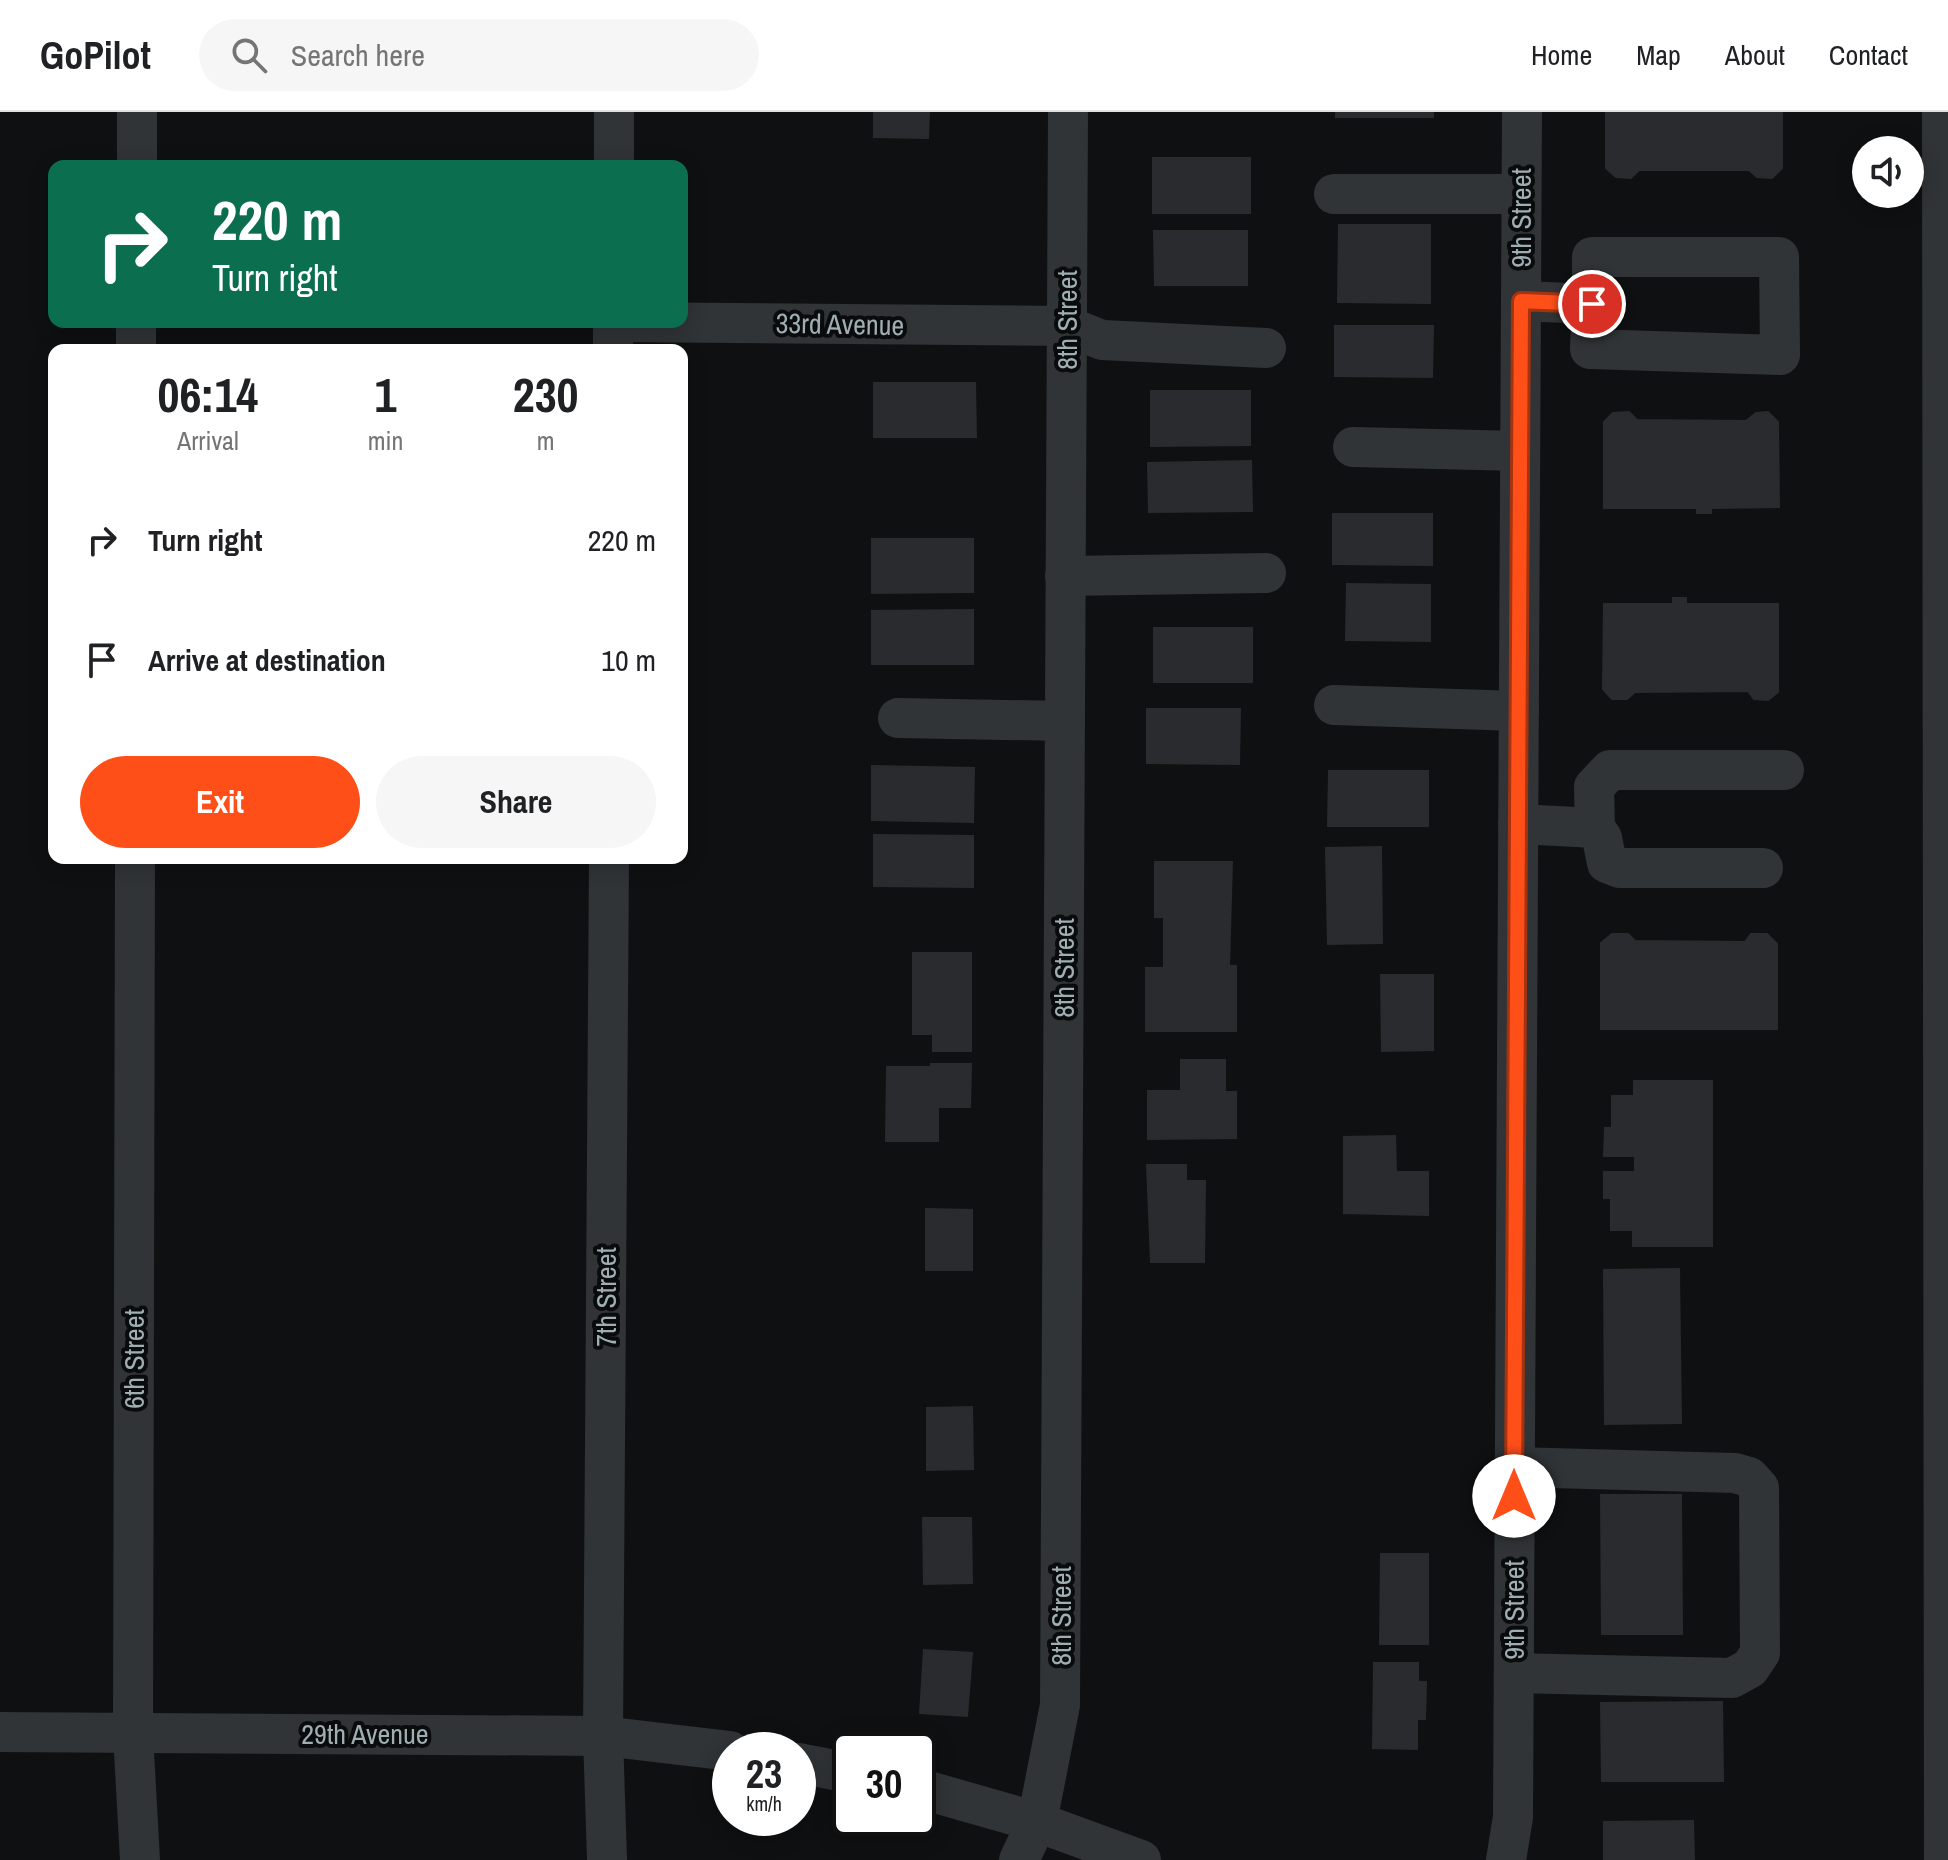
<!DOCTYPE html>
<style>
body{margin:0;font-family:"Archivo Narrow",sans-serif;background:#f6f6f6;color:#202124;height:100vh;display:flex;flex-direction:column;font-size:30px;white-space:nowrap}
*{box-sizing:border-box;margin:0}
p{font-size:26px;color:#757577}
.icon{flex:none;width:44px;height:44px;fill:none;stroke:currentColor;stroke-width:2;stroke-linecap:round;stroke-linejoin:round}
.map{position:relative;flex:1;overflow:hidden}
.details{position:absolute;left:48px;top:232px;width:640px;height:520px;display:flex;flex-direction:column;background:#fff;border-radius:16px;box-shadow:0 4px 20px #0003}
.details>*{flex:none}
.banner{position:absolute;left:48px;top:48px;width:640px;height:168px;border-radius:16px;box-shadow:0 4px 20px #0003;background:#0b6e4f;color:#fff;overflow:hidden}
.controls{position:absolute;left:1852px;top:24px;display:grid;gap:16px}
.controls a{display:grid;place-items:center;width:72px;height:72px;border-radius:50%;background:#fff;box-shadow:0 4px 20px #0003;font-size:40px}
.speed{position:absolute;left:712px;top:1620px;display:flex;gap:16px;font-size:40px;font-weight:700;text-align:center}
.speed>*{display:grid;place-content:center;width:104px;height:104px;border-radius:50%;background:#fff;box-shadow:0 4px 20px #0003;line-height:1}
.speed small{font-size:20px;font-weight:400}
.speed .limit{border:4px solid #111;border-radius:12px;background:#fff;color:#111}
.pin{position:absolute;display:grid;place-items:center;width:68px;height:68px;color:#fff;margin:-34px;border:4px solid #fff;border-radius:50%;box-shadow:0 2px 8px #0007}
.me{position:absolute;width:88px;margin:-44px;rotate:0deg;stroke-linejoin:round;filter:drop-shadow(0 0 6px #0008)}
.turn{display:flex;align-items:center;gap:28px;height:168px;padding:0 32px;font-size:36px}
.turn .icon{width:104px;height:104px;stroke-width:2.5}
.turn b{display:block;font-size:56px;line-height:68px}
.eta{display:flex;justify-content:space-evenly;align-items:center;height:136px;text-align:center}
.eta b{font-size:48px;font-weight:800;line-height:56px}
.button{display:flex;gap:16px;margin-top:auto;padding:16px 32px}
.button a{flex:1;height:92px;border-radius:48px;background:#ff4f19;color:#fff;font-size:32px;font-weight:800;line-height:92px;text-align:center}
.button a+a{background:#f6f6f6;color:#202124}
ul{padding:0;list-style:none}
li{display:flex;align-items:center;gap:24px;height:120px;padding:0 32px}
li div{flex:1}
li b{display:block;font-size:30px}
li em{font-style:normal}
header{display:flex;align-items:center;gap:48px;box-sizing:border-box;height:112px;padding:0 40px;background:#fff;border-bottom:2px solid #e0e0e0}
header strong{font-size:38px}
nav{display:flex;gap:44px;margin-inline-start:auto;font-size:28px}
.search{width:560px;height:72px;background:#f6f6f6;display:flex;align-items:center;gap:20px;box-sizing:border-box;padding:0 28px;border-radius:44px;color:#757577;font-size:30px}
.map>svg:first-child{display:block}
</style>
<header>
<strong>GoPilot</strong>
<div class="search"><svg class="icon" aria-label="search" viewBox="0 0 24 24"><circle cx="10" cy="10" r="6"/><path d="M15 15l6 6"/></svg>Search here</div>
<nav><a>Home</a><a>Map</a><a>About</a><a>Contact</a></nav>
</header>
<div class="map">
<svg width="1948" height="1748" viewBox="0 0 1948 1748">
<rect width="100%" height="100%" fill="#0f1011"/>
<g fill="#2a2b2e" stroke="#292b2d" stroke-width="2">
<path d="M874 0H929L928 26 874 25Z"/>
<rect x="1336" y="0" width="97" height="5"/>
<path d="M1606 0H1782V56L1772 66 1757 65 1749 58H1639L1631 66 1616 65 1606 56Z"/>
<rect x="1153" y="46" width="97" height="55"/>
<path d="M1339 113H1430V191L1338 190Z"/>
<path d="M1154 119H1247V173H1155Z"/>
<path d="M1335 214H1433L1432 265 1335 264Z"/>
<path d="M874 271H975L976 325H874Z"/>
<path d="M1151 279H1250V333L1151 334Z"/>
<path d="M1629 300 1637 308 1746 309 1756 301 1768 300 1778 310 1779 395 1711 396V401H1697V396H1604V310L1613 301Z"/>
<path d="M1251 349 1252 399 1149 400 1148 351Z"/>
<path d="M1333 402H1432V453L1333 452Z"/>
<path d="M872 427H973V480L872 481Z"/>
<path d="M1347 472 1430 473V529L1346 528Z"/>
<path d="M1673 486H1686V492H1778V580L1768 588 1754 587 1748 579 1635 580 1627 587H1612L1603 577 1604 492H1673Z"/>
<path d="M973 498V552H872V499Z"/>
<rect x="1154" y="516" width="98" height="54"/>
<path d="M1147 597H1240L1239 652 1147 651Z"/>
<path d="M872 654 974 656 973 710 872 708Z"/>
<path d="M1329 659H1428V714H1328Z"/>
<path d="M874 723 973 724V775L874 774Z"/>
<path d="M1381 735 1382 831 1328 832 1326 736Z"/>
<path d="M1155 750H1232L1229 854H1236V919H1146V856H1164V805H1155Z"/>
<path d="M1612 822H1628L1635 829 1745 830 1751 822H1767L1777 832V917H1601V831Z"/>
<path d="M913 841H971V939H933V922H913Z"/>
<path d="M1381 863H1433V938L1382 939Z"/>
<path d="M1181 948H1225V980H1236V1026L1148 1027V979H1181Z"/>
<path d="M931 952H971L970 995H938V1029H886L887 955H931Z"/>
<path d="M1634 969H1712V1134H1633V1118H1611V1086H1604V1060H1635V1044H1604L1605 1016H1612V984H1634Z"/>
<path d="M1395 1024 1396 1060H1428V1103L1344 1101V1025Z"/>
<path d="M1147 1053H1186V1069H1205L1204 1150H1151Z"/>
<path d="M926 1097 972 1098V1158H926Z"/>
<path d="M1679 1157 1681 1311 1605 1312 1604 1158Z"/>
<path d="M972 1295 973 1357 927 1358V1296Z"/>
<path d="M1601 1383H1681L1682 1522H1602Z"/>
<path d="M923 1406H971L972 1471 924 1472Z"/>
<path d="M1381 1442H1428V1532H1380Z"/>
<path d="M924 1538 972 1541 967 1604 920 1601Z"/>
<path d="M1374 1551H1418V1570H1426L1425 1607H1417V1637L1373 1636Z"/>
<path d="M1722 1590 1723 1669H1602L1601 1591Z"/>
<path d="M1693 1709 1694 1748H1604V1710Z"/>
</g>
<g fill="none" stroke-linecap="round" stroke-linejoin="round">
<g stroke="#303436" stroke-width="40">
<path d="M1942 0 1944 1748"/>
<path d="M137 54V0"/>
<path d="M614 54V0"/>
<path d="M1334 82H1521"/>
<path d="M1521 189 1592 192V145H1779L1780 243 1590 237 1592 192"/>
<path d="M136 238V210"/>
<path d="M613 238V210L1067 214 1102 228 1266 236"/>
<path d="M1353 335 1520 339"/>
<path d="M1065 464 1266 461"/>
<path d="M1334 593 1519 599"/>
<path d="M898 606 1065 609"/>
<path d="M1518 712 1595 716 1602 726 1607 751 1620 756H1763"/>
<path d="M1595 716 1594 675 1610 658H1784"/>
<path d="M135 746 133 1621 140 1748"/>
<path d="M1514 1355 1735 1361 1749 1365 1759 1376 1760 1541 1750 1556 1732 1566 1514 1561"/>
<path d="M0 1620 603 1624 730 1639"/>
<path d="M798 1651 850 1661"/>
<path d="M918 1676 1037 1710 1141 1748"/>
<path d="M607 1748 603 1624 609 746"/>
<path d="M1019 1748 1037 1710 1060 1593 1068 0"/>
<path d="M1506 1748 1513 1705 1522 0"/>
</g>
</g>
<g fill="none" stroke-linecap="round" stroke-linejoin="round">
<defs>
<path id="route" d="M1514 1384 1521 189 1592 192"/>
</defs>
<use href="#route" stroke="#a63310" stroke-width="20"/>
<use href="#route" stroke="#ff4f19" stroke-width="14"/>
</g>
<g text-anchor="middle" stroke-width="8" stroke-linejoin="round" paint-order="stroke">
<g font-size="28" fill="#9faeb3" stroke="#0a0b0c">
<text transform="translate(1521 106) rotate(-90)" y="10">9th Street</text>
<text transform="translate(1067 208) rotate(-90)" y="10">8th Street</text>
<text transform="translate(840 212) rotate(1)" y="10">33rd Avenue</text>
<text transform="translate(1064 856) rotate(-90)" y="10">8th Street</text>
<text transform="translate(606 1185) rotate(-90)" y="10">7th Street</text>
<text transform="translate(134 1247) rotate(-90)" y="10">6th Street</text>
<text transform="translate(1514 1498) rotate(-90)" y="10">9th Street</text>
<text transform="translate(1061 1504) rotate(-90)" y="10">8th Street</text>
<text x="365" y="1632">29th Avenue</text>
</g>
</g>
</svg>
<div class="controls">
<a><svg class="icon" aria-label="sound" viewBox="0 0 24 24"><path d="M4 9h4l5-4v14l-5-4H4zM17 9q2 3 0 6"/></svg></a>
</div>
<div class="speed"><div>23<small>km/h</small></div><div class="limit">30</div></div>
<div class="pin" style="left:1592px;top:192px;background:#d93025"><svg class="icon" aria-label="arrive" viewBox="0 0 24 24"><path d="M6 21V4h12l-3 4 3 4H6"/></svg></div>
<svg class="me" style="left:1514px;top:1384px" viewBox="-20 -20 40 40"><circle r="19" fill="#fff"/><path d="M0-13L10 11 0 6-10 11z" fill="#ff4f19"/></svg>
<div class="banner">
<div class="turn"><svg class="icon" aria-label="right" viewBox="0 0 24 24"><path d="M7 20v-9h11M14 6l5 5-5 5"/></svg><div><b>220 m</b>Turn right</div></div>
</div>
<section class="details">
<div class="eta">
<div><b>06:14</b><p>Arrival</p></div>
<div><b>1</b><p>min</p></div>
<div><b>230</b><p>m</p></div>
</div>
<ul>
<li><svg class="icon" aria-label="right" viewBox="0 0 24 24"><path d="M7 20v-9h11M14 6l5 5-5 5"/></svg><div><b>Turn right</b></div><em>220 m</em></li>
<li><svg class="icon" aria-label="arrive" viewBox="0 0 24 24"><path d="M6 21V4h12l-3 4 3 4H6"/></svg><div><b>Arrive at destination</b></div><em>10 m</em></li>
</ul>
<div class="button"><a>Exit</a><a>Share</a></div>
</section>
</div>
